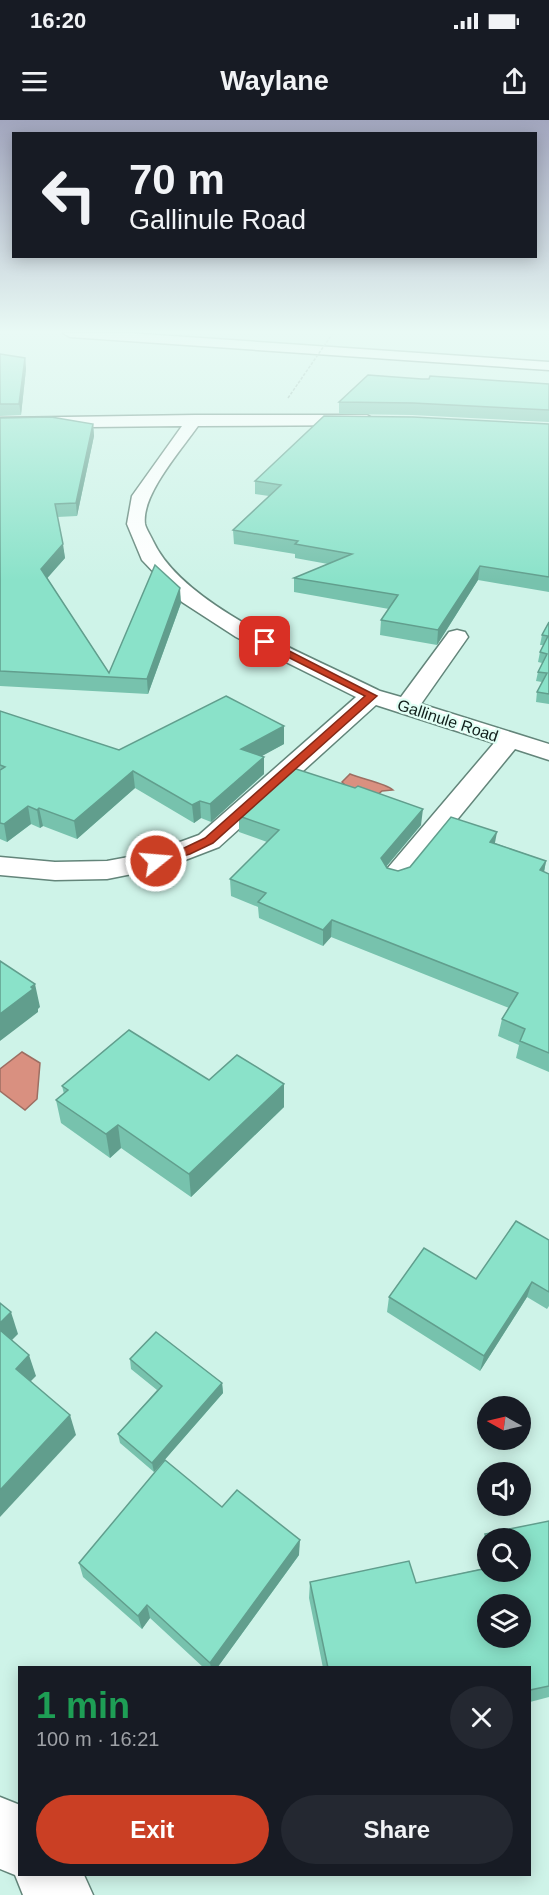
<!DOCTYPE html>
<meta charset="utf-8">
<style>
body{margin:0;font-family:Arial,sans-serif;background:#242831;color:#f1f3f6;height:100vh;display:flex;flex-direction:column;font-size:22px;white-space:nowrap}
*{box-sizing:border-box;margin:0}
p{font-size:20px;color:#9ea1a6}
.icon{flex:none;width:33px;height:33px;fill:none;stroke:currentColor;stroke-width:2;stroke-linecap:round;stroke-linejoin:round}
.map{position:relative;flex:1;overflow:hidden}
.details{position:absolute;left:18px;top:1546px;width:513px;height:210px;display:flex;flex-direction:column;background:#171b24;border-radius:0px;box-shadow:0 3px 15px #0003}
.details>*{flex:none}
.hud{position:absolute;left:12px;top:12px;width:525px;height:126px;border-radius:0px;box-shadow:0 3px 15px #0003;background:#171b24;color:#f1f3f6;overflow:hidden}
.needle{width:39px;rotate:278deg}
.buttons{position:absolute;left:477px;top:1276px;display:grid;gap:12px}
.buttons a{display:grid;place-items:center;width:54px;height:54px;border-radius:50%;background:#171b24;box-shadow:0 3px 15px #0003;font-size:30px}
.pin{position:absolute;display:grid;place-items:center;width:51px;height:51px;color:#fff;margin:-26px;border-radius:12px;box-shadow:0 3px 9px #0006}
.me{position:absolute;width:66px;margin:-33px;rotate:73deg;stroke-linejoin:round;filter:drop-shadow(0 0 4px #0008)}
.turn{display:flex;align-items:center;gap:21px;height:126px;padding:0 18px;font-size:27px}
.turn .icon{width:78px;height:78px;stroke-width:2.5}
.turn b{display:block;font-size:42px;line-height:51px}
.round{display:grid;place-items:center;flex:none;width:63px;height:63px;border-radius:32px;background:#242831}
.head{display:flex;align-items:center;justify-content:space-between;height:102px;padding:0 18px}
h1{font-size:36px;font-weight:800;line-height:45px;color:#1e9e55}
.primary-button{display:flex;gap:12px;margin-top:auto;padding:12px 18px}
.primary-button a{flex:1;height:69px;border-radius:36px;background:#ca3f24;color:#fff;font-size:24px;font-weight:800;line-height:69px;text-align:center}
.primary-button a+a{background:#242831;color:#f1f3f6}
.status{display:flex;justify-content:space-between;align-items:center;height:42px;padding:0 30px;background:#171b24;direction:ltr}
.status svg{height:16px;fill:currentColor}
header{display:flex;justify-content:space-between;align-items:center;height:78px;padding:0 18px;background:#171b24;font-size:27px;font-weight:800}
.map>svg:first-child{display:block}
</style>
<div class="status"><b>16:20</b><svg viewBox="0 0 49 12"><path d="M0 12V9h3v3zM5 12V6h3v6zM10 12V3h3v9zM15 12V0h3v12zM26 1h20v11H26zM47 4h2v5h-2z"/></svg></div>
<header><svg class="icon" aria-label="menu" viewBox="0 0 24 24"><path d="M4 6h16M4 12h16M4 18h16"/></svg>Waylane<svg class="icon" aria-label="share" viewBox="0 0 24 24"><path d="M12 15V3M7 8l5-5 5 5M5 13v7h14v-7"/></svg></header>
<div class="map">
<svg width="549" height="1775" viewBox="0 0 549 1775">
<rect width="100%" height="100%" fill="#cef3e8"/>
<g fill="#d99080" stroke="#9d6e62" stroke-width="1.5">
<path d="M350 654C361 659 385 663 393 670L382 671 375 677 347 667 342 662Z"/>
<path d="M22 932 40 943 37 979 25 990 0 971V949Z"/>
</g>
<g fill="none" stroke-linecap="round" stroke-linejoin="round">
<defs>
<g id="minor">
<path d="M195 295H367L375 300 367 305 198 306C182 329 141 375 145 404 146 409 151 416 153 421 184 488 315 538 380 571L401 577 449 512 457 510 465 512 468 517 421 584 549 624V640L515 629 406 762 396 765 386 762 381 756 494 623 376 585 219 727 167 747 107 759 55 760 0 755V737L55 742 107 741 150 733 199 715 356 577 236 517 182 482 142 440 127 404 132 376 182 306 0 308V298Z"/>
<path d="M0 1677 20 1685V1755H84L93 1775H23L15 1755 0 1749Z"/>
</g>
<path id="highway" d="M63 213H127L549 242V250L70 217Z"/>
</defs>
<use href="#minor" stroke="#63857a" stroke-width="3"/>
<use href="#highway" stroke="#63857a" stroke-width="3"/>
<use href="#minor" fill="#fff" fill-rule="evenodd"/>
<use href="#highway" fill="#fff" fill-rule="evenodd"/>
<path stroke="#95b3aa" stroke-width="1.5" stroke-dasharray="3 1.5" stroke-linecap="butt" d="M288 278 333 213"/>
</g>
<g fill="#77c2ad" fill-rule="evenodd">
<path d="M0 234 25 238 26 249 21 295 0 296Z"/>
<path d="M422 259 549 264V302L412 295 339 294V282Z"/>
<path d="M0 298 93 304 94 316 77 396 57 397 65 438 47 458 109 553 181 483 148 574 0 566Z"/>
<path d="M549 304V472L478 460 437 525 380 515 381 500 389 489 294 472V458L328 444 295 438V434L234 424 233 410 269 376 255 374V361Z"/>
<path d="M549 502V584L536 582 537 572 542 562 536 561 538 552 542 543 538 542 540 532 543 525H540L542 515Z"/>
<path d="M0 591 119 630 284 624 261 636 264 637V654L211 702 201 698 194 703 135 668 77 719 43 706 40 708 31 704 7 722 0 719Z"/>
<path d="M239 696 421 705 386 747 387 748 398 751 495 723 546 741 544 752 549 754V952L516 938 519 925 498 916 502 899 509 888 331 817 323 826 259 798 258 787 231 776 230 759 267 722 239 712Z"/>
<path d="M209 960 284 987 191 1077 121 1028 110 1038 61 1003 56 980 64 974 62 966Z"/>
<path d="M549 1120V1186L547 1189 527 1177 480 1251 387 1192 389 1177 476 1159Z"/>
<path d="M130 1239 222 1263 223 1273 154 1352 120 1323 118 1314 157 1270 131 1249Z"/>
<path d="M222 1387 299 1435 217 1548H204L150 1498 142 1509 83 1457 79 1443Z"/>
<path d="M549 1401V1577L530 1582V1548H323L309 1478 310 1462 416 1463 485 1448 479 1430 485 1414ZM488 1419 520 1452H488Z"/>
</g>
<g fill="#619e8d">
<path d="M25 238 26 249 21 295 19 284Z"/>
<path d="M93 304 94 316 77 396 76 383Z"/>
<path d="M63 424 65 438 43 463 41 449Z"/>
<path d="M480 446 478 460 437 525 438 510Z"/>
<path d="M180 468 181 483 148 574 147 559Z"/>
<path d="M284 606V624L242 647 241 629Z"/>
<path d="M264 637V654L211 702 210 684Z"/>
<path d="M133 651 135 668 77 719 74 701Z"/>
<path d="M200 681 201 698 194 703 192 685Z"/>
<path d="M28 686 31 704 7 722 4 704Z"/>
<path d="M39 688 43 706 40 708 37 690Z"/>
<path d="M423 689 421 705 379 755 381 738Z"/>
<path d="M497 712 494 728 490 722Z"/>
<path d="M546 741 543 757 540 750Z"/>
<path d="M332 800 331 817 323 826V810Z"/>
<path d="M35 864 40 887 38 889V892L0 921V894Z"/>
<path d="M284 964V987L191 1077 189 1054Z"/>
<path d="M118 1005 121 1028 110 1038 106 1014Z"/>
<path d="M532 1162 527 1177 480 1251 484 1236Z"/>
<path d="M11 1192 18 1214 4 1228 0 1217V1203Z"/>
<path d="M29 1235 36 1256 23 1269 16 1249Z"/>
<path d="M222 1263 223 1273 154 1352 152 1343Z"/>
<path d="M70 1295 76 1315 0 1397V1370Z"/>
<path d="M300 1420 299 1435 217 1548H211L210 1543Z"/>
<path d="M147 1485 150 1498 142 1509 138 1496Z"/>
</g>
<g fill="#8ae2c9" stroke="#619e8d" stroke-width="1.5" fill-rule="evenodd">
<path d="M0 234 25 238 19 284H0Z"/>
<path d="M368 255 422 259H429L430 256 549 264V290L413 283 339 282Z"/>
<path d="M324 296 413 297 549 304V457L480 446 438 510 381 500 398 475 294 458 352 434 295 424 298 421 233 410 281 365 255 361Z"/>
<path d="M51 297 93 304 76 383 55 384 63 424 41 449 109 553 155 445 180 468 147 559 0 551V298Z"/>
<path d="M549 502V574L537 572 547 553 538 552 547 534 540 532 548 516 542 515Z"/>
<path d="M226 576 284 606 241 629 264 637 210 684 200 681 192 685 133 651 74 701 39 688 37 690 28 686 4 704 0 703V650L5 647 0 645V591L119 630Z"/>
<path d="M293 648 355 668 358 666 423 689 381 738 387 748 398 751 410 747 451 697 497 712 490 722 546 741 540 750 549 754V933L520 921 525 909 502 899 518 873 332 800 323 810 258 782 266 773 230 759 279 710 239 696Z"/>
<path d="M0 841 35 864 31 867 33 869 0 894Z"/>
<path d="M129 910 209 960 237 935 284 964 189 1054 118 1005 106 1014 56 980 68 970 62 966Z"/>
<path d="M516 1101 549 1120V1172L532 1162 484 1236 389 1177 424 1128 476 1159Z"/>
<path d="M0 1183 11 1192 0 1203Z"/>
<path d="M0 1210 29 1235 16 1249 70 1295 0 1370Z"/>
<path d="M156 1212 222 1263 152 1343 118 1314 162 1266 130 1239Z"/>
<path d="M165 1340 222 1387 237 1370 300 1420 210 1543 147 1485 138 1496 79 1443Z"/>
<path d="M549 1401V1566L530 1570V1548H328L310 1462 409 1441 416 1463 488 1448V1452H520V1419H488V1420L485 1414ZM488 1485H520V1518H488Z"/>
</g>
<linearGradient id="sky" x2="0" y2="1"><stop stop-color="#a2a6be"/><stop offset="0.46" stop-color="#e9faf5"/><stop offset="1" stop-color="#e9faf5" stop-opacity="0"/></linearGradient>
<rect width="549" height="461" fill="url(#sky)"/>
<path fill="#ca3f24" stroke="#832917" stroke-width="1.5" d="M262 520H268L377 576 213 723 190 734 156 744 152 743V738L182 729 205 718 365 576 262 524Z"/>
<g text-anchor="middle" stroke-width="4.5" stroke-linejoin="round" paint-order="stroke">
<g font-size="16" fill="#111f1b" stroke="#e1fff5">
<text transform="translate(448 600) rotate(18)" y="6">Gallinule Road</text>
</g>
</g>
</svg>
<div class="buttons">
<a><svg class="needle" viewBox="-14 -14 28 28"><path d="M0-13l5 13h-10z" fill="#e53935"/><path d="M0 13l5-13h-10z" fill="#9ea1a6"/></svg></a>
<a><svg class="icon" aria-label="sound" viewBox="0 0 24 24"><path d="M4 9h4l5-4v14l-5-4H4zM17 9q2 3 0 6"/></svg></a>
<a><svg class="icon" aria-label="search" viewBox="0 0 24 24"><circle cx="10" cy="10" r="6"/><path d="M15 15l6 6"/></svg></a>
<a><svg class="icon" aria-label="layers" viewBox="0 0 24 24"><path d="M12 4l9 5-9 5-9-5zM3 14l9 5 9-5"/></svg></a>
</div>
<div class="pin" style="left:265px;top:522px;background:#d93025"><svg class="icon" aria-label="arrive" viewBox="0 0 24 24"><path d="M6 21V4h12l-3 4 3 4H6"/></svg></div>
<svg class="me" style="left:156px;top:741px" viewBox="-20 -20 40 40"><circle r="17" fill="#ca3f24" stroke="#fff" stroke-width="3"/><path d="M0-11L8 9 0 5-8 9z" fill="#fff"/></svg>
<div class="hud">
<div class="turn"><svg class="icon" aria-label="left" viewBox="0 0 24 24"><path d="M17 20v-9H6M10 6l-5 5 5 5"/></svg><div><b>70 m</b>Gallinule Road</div></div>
</div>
<section class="details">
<div class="head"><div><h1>1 min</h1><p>100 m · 16:21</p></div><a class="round"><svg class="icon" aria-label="close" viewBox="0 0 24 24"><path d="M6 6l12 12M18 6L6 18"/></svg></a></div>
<div class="primary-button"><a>Exit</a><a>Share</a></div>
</section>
</div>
